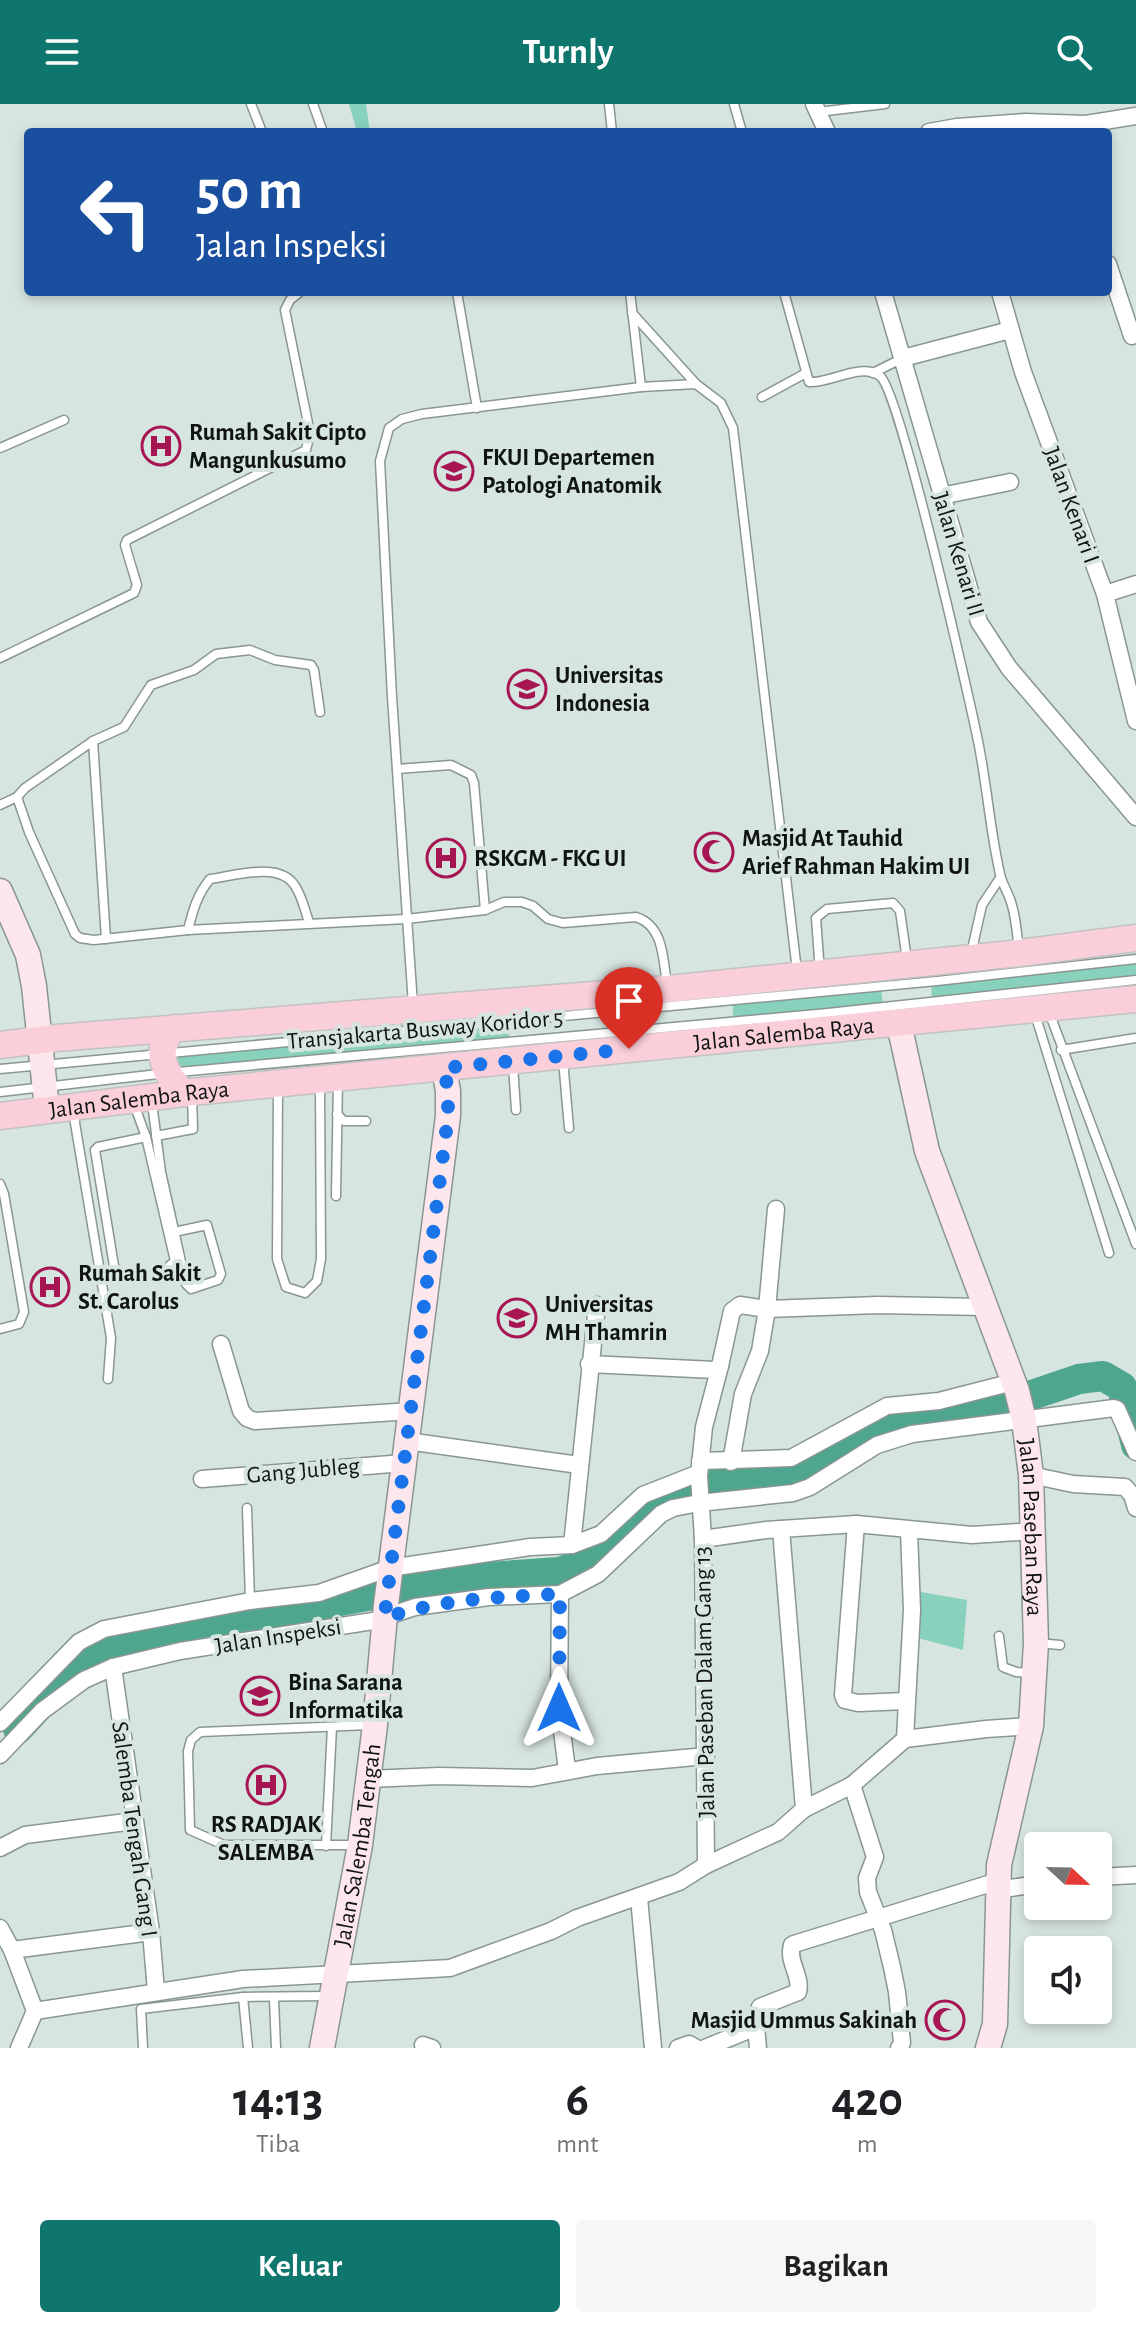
<!DOCTYPE html>
<html lang="id">
<style>
body{margin:0;font-family:"Alegreya Sans",sans-serif;background:#f6f6f6;color:#202124;height:100vh;display:flex;flex-direction:column;font-size:30px;white-space:nowrap}
*{box-sizing:border-box;margin:0}
p{font-size:26px;color:#757577}
.icon{flex:none;width:44px;height:44px;fill:none;stroke:currentColor;stroke-width:2;stroke-linecap:round;stroke-linejoin:round}
.map{position:relative;height:1944px;overflow:hidden}
.sheet{display:flex;flex-direction:column;background:#fff;flex:1}
.sheet>*{flex:none}
.hud{position:absolute;left:24px;top:24px;width:1088px;height:168px;border-radius:8px;box-shadow:0 4px 12px #0003;background:#1a4fa0;color:#fff;overflow:hidden}
.needle{width:52px;rotate:112deg}
.tools{position:absolute;left:1024px;top:1728px;display:grid;gap:16px}
.tools a{display:grid;place-items:center;width:88px;height:88px;border-radius:8px;background:#fff;box-shadow:0 4px 12px #0003;font-size:40px}
.pin{position:absolute;display:grid;place-items:center;width:68px;height:68px;color:#fff;margin:-82px -34px;border-radius:50% 50% 50% 0;rotate:-45deg;box-shadow:0 0 8px #0007}
.pin .icon{rotate:45deg}
.me{position:absolute;width:88px;margin:-44px;rotate:0deg;stroke-linejoin:round;filter:drop-shadow(0 0 6px #0008)}
.turn{display:flex;align-items:center;gap:28px;height:168px;padding:0 40px;font-size:36px}
.turn .icon{width:104px;height:104px;stroke-width:2.5}
.turn b{display:block;font-size:56px;line-height:68px}
.eta{display:flex;justify-content:space-evenly;align-items:center;height:136px;text-align:center}
.eta b{font-size:48px;font-weight:600;line-height:56px}
.primary-button{display:flex;gap:16px;margin-top:auto;padding:16px 40px}
.primary-button a{flex:1;height:92px;border-radius:8px;background:#0f766e;color:#fff;font-size:32px;font-weight:600;line-height:92px;text-align:center}
.primary-button a+a{background:#f6f6f6;color:#202124}
header{display:flex;justify-content:space-between;align-items:center;height:104px;padding:0 40px;background:#0f766e;color:#fff;font-size:36px;font-weight:600}
.map>svg:first-child{display:block}
</style>
<header><svg class="icon" aria-label="menu" viewBox="0 0 24 24"><path d="M4 6h16M4 12h16M4 18h16"/></svg>Turnly<svg class="icon" aria-label="search" viewBox="0 0 24 24"><circle cx="10" cy="10" r="6"/><path d="M15 15l6 6"/></svg></header>
<div class="map">
<svg width="1136" height="1944" viewBox="0 0 1136 1944">
<rect width="100%" height="100%" fill="#d7e5e0"/>
<g fill="#88d1bc">
<path d="M349 0H366L370 28H357Z"/>
<path d="M1136 855V875L932 897 931 877Z"/>
<path d="M881 882 883 903 733 917V896Z"/>
<path d="M507 917 510 938 167 969 163 950Z"/>
<path d="M921 1488 967 1496 963 1546 918 1534Z"/>
</g>
<g fill="none" stroke-linecap="round" stroke-linejoin="round">
<path stroke="#4fa68f" stroke-width="30" d="M18 1625 89 1548 147 1533 459 1475 559 1468 596 1456 657 1398 691 1379 791 1377 887 1322 979 1309 1079 1275 1103 1272 1122 1283 1136 1341"/>
<defs>
<g id="lane">
<path d="M251 0 262 28"/>
<path d="M313 0 323 28"/>
<path d="M609 0 612 28"/>
<path d="M734 0 742 28"/>
<path d="M818 8 885 0"/>
<path d="M457 188 477 304"/>
<path d="M630 188 641 283"/>
<path d="M784 188 809 278C829 280 861 258 880 272 900 287 969 593 978 637 987 681 990 726 1000 770 1002 780 1008 788 1011 798 1016 813 1017 830 1019 846"/>
<path d="M632 209 696 280"/>
<path d="M873 269 903 254"/>
<path d="M762 293 806 269"/>
<path d="M0 344 64 316"/>
<path d="M0 554 134 489 137 481 125 441 127 436 306 346 310 329 285 206 290 196 300 188"/>
<path d="M320 608 314 566 311 561 275 556 250 546 216 550 194 566 151 581 124 623 93 637 25 684 17 693 29 728 75 830 80 834 94 836 188 826 406 815 485 806 504 798H522L533 802 548 815 563 819 636 813C664 822 663 855 667 881"/>
<path d="M93 637 106 835"/>
<path d="M397 665 451 661 471 671 474 679 485 806"/>
<path d="M0 701 17 693"/>
<path d="M188 826C193 806 197 791 210 775 234 772 280 757 295 782 302 792 305 807 309 818"/>
<path d="M971 850 982 801 1000 774"/>
<path d="M820 868 816 814 827 805 893 799 900 807 907 856"/>
<path d="M413 901 392 593 380 357 389 324 402 315 422 310 641 283 696 280 721 299 733 324 797 867"/>
<path d="M1049 908 1136 1140"/>
<path d="M1035 910 1109 1149"/>
<path d="M1061 946 1136 934"/>
<path d="M563 956 569 1024"/>
<path d="M513 961 516 1006"/>
<path d="M0 965 937 877 1136 855"/>
<path d="M278 984 277 1155 286 1183 305 1189 317 1177 321 1155 320 981"/>
<path d="M0 988 167 969 828 909 1136 876"/>
<path d="M152 999 161 1068 186 1180 191 1185 218 1176 221 1170 207 1121 174 1128"/>
<path d="M134 1000 146 1033 175 1157 169 1162"/>
<path d="M73 1007 111 1234 108 1275"/>
<path d="M337 1010 344 1017H366"/>
<path d="M156 1032 193 1025 192 992"/>
<path d="M0 1080 4 1090 24 1208 19 1220 0 1225"/>
<path d="M336 1092 338 977"/>
<path d="M118 1168 114 1162 95 1046 98 1043 146 1033"/>
<path d="M247 1404 250 1496"/>
<path d="M999 1532 1003 1563 1016 1568 1030 1569"/>
<path d="M1037 1539 1060 1541"/>
<path d="M355 1741H224L190 1726 188 1647 191 1636 200 1628 370 1621"/>
<path d="M326 1742 332 1623"/>
<path d="M274 1894 276 1944"/>
<path d="M143 1944 141 1905 243 1893"/>
<path d="M248 1944 243 1893 327 1892"/>
</g>
<g id="street">
<path d="M814 0 827 28"/>
<path d="M929 28 957 23 1025 18 1086 20 1136 12"/>
<path d="M1108 160 1132 232"/>
<path d="M883 188 979 518 1009 564 1136 713"/>
<path d="M1000 188 1023 268 1105 490 1136 617"/>
<path d="M903 254 1010 226"/>
<path d="M941 392 1010 378"/>
<path d="M1105 490 1136 480"/>
<path d="M221 1240 241 1307 247 1314 255 1317 412 1307"/>
<path d="M589 1260 715 1266 720 1262 732 1207 740 1201 767 1205 878 1201 985 1203"/>
<path d="M407 1337 579 1361"/>
<path d="M700 1357 791 1354 887 1302 939 1297 1013 1278"/>
<path d="M731 1358 743 1290 760 1247 767 1205 776 1105"/>
<path d="M1031 1371 1073 1380 1125 1383 1132 1391 1136 1404"/>
<path d="M202 1375 404 1359"/>
<path d="M856 1420 843 1591 845 1596 858 1599 906 1597"/>
<path d="M781 1425 804 1705"/>
<path d="M703 1435 766 1426 856 1420 972 1431 1035 1427"/>
<path d="M572 1441 597 1201"/>
<path d="M560 1490 559 1604 567 1666"/>
<path d="M113 1563 151 1828 156 1887"/>
<path d="M0 1619 79 1538 104 1525 250 1497 319 1489 390 1464 530 1443 572 1441 601 1430 643 1391 699 1369"/>
<path d="M905 1635 912 1506 909 1427"/>
<path d="M0 1651 42 1607 84 1576 113 1563 180 1547 373 1517 415 1503 489 1493 560 1490 598 1470 661 1410 673 1404 699 1399 793 1389 810 1383 877 1341 912 1330 1114 1304 1117 1305 1136 1348"/>
<path d="M368 1675 439 1672 532 1674 597 1662 706 1652"/>
<path d="M852 1681 875 1753 867 1774 868 1788 883 1826 892 1863 897 1888 902 1939 899 1944"/>
<path d="M0 1744 25 1731 134 1717"/>
<path d="M706 1761 703 1435 699 1372 704 1323 720 1262"/>
<path d="M1098 1773 1136 1771"/>
<path d="M997 1786 1038 1780"/>
<path d="M639 1794 653 1944"/>
<path d="M0 1824 12 1846 35 1907"/>
<path d="M12 1846 151 1828"/>
<path d="M756 1923 758 1944"/>
<path d="M423 1941 432 1944"/>
<path d="M19 1944 35 1907 243 1875 450 1864 551 1827 577 1814 679 1778 706 1761 778 1728 804 1705 852 1681 905 1635 986 1625 1031 1622"/>
<path d="M678 1944 689 1940 696 1944"/>
<path d="M705 1944 756 1923V1913L760 1903 798 1888C802 1872 787 1858 792 1841L794 1840 998 1777"/>
</g>
<g id="secondary">
<path d="M0 787 28 851 34 882 47 1005"/>
<path id="s1" d="M899 920 927 1047 1017 1287 1024 1316 1031 1371 1036 1539 1031 1622 999 1761 995 1920 988 1944"/>
<path id="s2" d="M322 1944 360 1741 375 1621 386 1501 448 1012V987L444 964"/>
</g>
<g id="primary">
<path d="M174 924C152 946 165 971 184 989"/>
<path d="M0 941 56 934 668 885 1020 849 1136 834"/>
<path id="s3" d="M0 1012 192 988 1136 895"/>
</g>
</defs>
<use href="#lane" stroke="#899691" stroke-width="11"/>
<use href="#street" stroke="#899691" stroke-width="19"/>
<use href="#secondary" stroke="#899691" stroke-width="27"/>
<use href="#primary" stroke="#c1c2c2" stroke-width="29"/>
<use href="#lane" stroke="#fff" stroke-width="8"/>
<use href="#street" stroke="#fff" stroke-width="16"/>
<use href="#secondary" stroke="#fde7ec" stroke-width="24"/>
<use href="#primary" stroke="#facfda" stroke-width="26"/>
</g>
<g fill="none" stroke-linecap="round" stroke-linejoin="round">
<path stroke="#1a73e8" stroke-width="14" stroke-dasharray="0 25.2" d="M559 1604 560 1490C500 1493 441 1495 385 1514L386 1501 448 1012V987L444 964 629 945"/>
</g>
<defs>
<symbol id="hospital-ring" viewBox="-11 -11 22 22"><circle r="9.5" fill="#d7e5e0" stroke="#a71653" stroke-width="1.5"/><path d="M-5-5h3v3.5h4V-5h3V5h-3V1.5h-4V5h-3Z" fill="#a71653"/></symbol>
<symbol id="university-ring" viewBox="-11 -11 22 22"><circle r="9.5" fill="#d7e5e0" stroke="#a71653" stroke-width="1.5"/><path d="M0-5L7-2L0 1L-7-2ZM-4 1L0 2.5L4 1V4Q0 6-4 4Z" fill="#a71653"/></symbol>
<symbol id="mosque-ring" viewBox="-11 -11 22 22"><circle r="9.5" fill="#d7e5e0" stroke="#a71653" stroke-width="1.5"/><path d="M3.5-4.9A6 6 0 1 0 3.5 4.9A5 5 0 1 1 3.5-4.9Z" fill="#a71653"/></symbol>
</defs>
<g fill-rule="evenodd">
<use href="#hospital-ring" x="139" y="320" width="44" height="44"/>
<use href="#university-ring" x="432" y="345" width="44" height="44"/>
<use href="#university-ring" x="505" y="563" width="44" height="44"/>
<use href="#mosque-ring" x="692" y="726" width="44" height="44"/>
<use href="#hospital-ring" x="424" y="732" width="44" height="44"/>
<use href="#hospital-ring" x="28" y="1161" width="44" height="44"/>
<use href="#university-ring" x="495" y="1192" width="44" height="44"/>
<use href="#university-ring" x="238" y="1570" width="44" height="44"/>
<use href="#hospital-ring" x="244" y="1659" width="44" height="44"/>
<use href="#mosque-ring" x="923" y="1894" width="44" height="44"/>
</g>
<g text-anchor="middle" stroke-width="8" stroke-linejoin="round" paint-order="stroke">
<g font-size="24" font-weight="bold" fill="#101413" stroke="#d7e5e0" text-anchor="start">
<text x="189" y="336">Rumah Sakit Cipto<tspan x="189" dy="28">Mangunkusumo</tspan></text>
<text x="482" y="361">FKUI Departemen<tspan x="482" dy="28">Patologi Anatomik</tspan></text>
<text x="555" y="579">Universitas<tspan x="555" dy="28">Indonesia</tspan></text>
<text x="742" y="742">Masjid At Tauhid<tspan x="742" dy="28">Arief Rahman Hakim UI</tspan></text>
<text x="474" y="762">RSKGM - FKG UI</text>
<text x="78" y="1177">Rumah Sakit<tspan x="78" dy="28">St. Carolus</tspan></text>
<text x="545" y="1208">Universitas<tspan x="545" dy="28">MH Thamrin</tspan></text>
<text x="288" y="1586">Bina Sarana<tspan x="288" dy="28">Informatika</tspan></text>
<text x="266" y="1728" text-anchor="middle">RS RADJAK<tspan x="266" dy="28">SALEMBA</tspan></text>
<text x="917" y="1924" text-anchor="end">Masjid Ummus Sakinah</text>
</g>
<g font-size="24" fill="#101413" stroke="#d7e5e0">
<text transform="translate(1072 401) rotate(70)" y="8">Jalan Kenari I</text>
<text transform="translate(959 450) rotate(73)" y="8">Jalan Kenari II</text>
<text transform="translate(425 925) rotate(-5)" y="8">Transjakarta Busway Koridor 5</text>
<text dy="8" stroke="none"><textPath href="#s3" startOffset="788">Jalan Salemba Raya</textPath></text>
<text dy="8" stroke="none"><textPath href="#s3" startOffset="140">Jalan Salemba Raya</textPath></text>
<text transform="translate(303 1366) rotate(-5)" y="8">Gang Jubleg</text>
<text dy="8" stroke="none"><textPath href="#s1" startOffset="524">Jalan Paseban Raya</textPath></text>
<text transform="translate(278 1532) rotate(-9)" y="8">Jalan Inspeksi</text>
<text transform="translate(704 1578) rotate(-91)" y="8">Jalan Paseban Dalam Gang 13</text>
<text transform="translate(135 1725) rotate(82)" y="8">Salemba Tengah Gang I</text>
<text dy="8" stroke="none"><textPath href="#s2" startOffset="206">Jalan Salemba Tengah</textPath></text>
</g>
</g>
</svg>
<div class="tools">
<a><svg class="needle" viewBox="-14 -14 28 28"><path d="M0-13l5 13h-10z" fill="#e53935"/><path d="M0 13l5-13h-10z" fill="#757577"/></svg></a>
<a><svg class="icon" aria-label="sound" viewBox="0 0 24 24"><path d="M4 9h4l5-4v14l-5-4H4zM17 9q2 3 0 6"/></svg></a>
</div>
<div class="pin" style="left:629px;top:945px;background:#d93025"><svg class="icon" aria-label="arrive" viewBox="0 0 24 24"><path d="M6 21V4h12l-3 4 3 4H6"/></svg></div>
<svg class="me" style="left:559px;top:1604px" viewBox="-20 -20 40 40"><path d="M0-17L14 15 0 8-14 15z" fill="#1a73e8" stroke="#fff" stroke-width="4"/></svg>
<div class="hud">
<div class="turn"><svg class="icon" aria-label="left" viewBox="0 0 24 24"><path d="M17 20v-9H6M10 6l-5 5 5 5"/></svg><div><b>50 m</b>Jalan Inspeksi</div></div>
</div>
</div>
<section class="sheet">
<div class="eta">
<div><b>14:13</b><p>Tiba</p></div>
<div><b>6</b><p>mnt</p></div>
<div><b>420</b><p>m</p></div>
</div>
<div class="primary-button"><a>Keluar</a><a>Bagikan</a></div>
</section>
